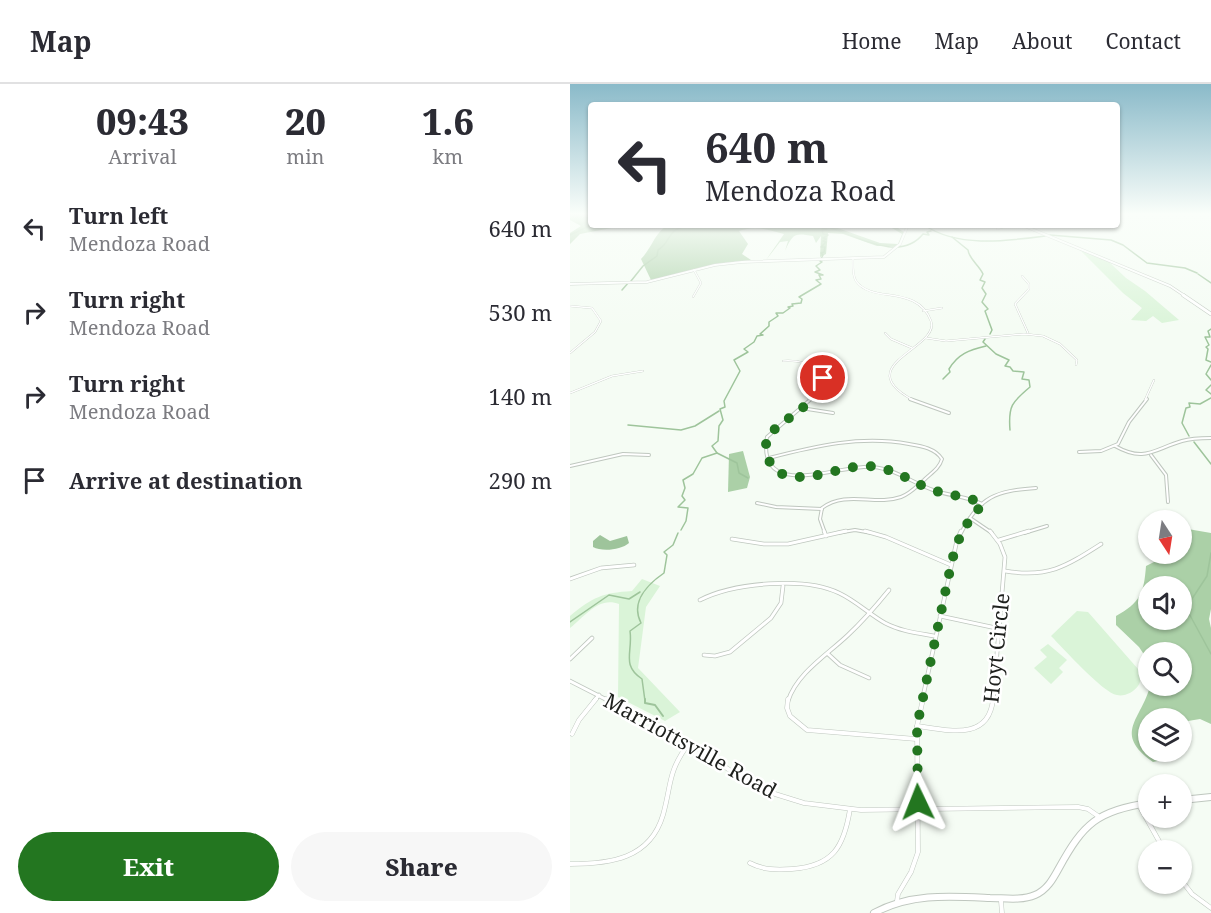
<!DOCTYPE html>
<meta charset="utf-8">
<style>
body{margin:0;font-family:"Noto Serif",serif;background:#f7f7f7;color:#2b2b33;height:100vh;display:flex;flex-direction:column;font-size:22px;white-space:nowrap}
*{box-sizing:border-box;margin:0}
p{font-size:20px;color:#7c7c81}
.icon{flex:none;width:33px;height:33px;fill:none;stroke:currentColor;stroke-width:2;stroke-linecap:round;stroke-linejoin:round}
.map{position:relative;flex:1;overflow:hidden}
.sheet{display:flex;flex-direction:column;background:#fff;width:570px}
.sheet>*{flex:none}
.banner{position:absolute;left:18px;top:18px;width:532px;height:126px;border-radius:6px;box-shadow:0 2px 4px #0004;background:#fff;color:#2b2b33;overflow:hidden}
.needle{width:39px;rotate:168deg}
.buttons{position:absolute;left:568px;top:426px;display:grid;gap:12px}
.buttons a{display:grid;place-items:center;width:54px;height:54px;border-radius:50%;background:#fff;box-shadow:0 2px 4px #0004;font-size:30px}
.pin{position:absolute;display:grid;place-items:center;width:51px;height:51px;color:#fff;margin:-26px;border:3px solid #fff;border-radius:50%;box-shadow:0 2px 6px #0007}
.me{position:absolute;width:66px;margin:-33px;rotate:358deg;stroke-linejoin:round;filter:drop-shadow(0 0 4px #0008)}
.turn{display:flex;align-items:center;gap:21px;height:126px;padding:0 18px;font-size:27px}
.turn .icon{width:78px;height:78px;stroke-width:2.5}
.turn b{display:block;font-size:42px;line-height:51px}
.eta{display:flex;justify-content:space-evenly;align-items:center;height:102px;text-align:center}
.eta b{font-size:36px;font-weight:800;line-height:42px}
.primary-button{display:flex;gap:12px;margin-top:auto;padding:12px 18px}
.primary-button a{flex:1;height:69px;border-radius:36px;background:#237620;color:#fff;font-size:24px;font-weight:800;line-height:69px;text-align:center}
.primary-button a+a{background:#f7f7f7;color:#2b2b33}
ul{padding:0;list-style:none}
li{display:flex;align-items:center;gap:18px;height:84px;padding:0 18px}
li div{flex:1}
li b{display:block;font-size:22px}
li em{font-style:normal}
header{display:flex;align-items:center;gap:36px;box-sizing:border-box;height:84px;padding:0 30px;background:#fff;border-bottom:2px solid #e1e1e2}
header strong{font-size:28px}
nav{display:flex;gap:33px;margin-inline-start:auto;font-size:21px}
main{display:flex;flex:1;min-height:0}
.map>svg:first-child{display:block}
</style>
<header>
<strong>Map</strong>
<nav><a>Home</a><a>Map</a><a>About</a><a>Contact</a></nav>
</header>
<main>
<section class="sheet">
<div class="eta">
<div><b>09:43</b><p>Arrival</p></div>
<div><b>20</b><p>min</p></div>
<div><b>1.6</b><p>km</p></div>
</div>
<ul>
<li><svg class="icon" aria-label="left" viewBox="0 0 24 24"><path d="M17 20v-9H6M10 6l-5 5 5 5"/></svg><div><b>Turn left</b><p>Mendoza Road</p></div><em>640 m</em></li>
<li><svg class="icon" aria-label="right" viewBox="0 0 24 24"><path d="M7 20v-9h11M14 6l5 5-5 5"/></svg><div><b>Turn right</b><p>Mendoza Road</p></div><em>530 m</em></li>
<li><svg class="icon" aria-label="right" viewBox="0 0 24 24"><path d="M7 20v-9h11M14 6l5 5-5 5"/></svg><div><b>Turn right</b><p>Mendoza Road</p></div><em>140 m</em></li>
<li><svg class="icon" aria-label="arrive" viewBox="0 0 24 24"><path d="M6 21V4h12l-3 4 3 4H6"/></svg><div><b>Arrive at destination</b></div><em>290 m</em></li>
</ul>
<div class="primary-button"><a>Exit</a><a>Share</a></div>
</section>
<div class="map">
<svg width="641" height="829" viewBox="0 0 641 829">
<rect width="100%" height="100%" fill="#f5fcf4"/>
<g fill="#daf4d8">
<path d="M511 167 539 178 556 194 575 207 609 236 592 239 583 232 576 237 561 236 572 224 553 209Z"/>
<path d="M72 495 90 502 76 523 68 584 110 628 95 637 48 613 49 520C29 512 15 532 0 544V532C23 513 32 509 62 507Z"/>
<path d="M507 527 518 528 568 585C570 591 572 597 568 602 564 608 554 613 547 611 533 609 493 564 481 552Z"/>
<path d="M478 560 497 576 489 584 493 588 481 600 464 584 477 573 470 566Z"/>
</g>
<g fill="#abd0a7" fill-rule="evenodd">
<path d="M0 129H21V141H46L47 143 10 150 0 160V149L11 142 0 136Z"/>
<path d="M98 141H259L310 159 328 160 332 150 317 141 325 142 335 149 328 162H307L273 150 258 149 256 170 250 173 251 152 246 159 243 152C225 149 223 149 215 167L218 157 210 158 196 176 214 150C198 146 186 141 169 147L178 160 172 170 181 176 154 179 81 196 71 175C82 164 85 148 98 141Z"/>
<path d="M173 367 180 393 177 404 158 408 159 370Z"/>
<path d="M612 444 641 449V525L639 535 641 544V640L630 635 618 637 616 660 612 666V634H579V668H611L605 673 583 678C542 649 572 635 580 602H612V568H579V578L569 563 546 541V532C570 519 574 509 576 482L590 475 594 470H612ZM612 502V536H579V502Z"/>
</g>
<path fill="#9ec49b" d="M30 451 40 457 57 452 59 459C51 466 32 468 23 463V457Z"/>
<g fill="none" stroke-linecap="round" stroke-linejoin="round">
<g stroke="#9ec49b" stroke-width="1.5">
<path d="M12 129 16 131 15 134 21 133"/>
<path d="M151 141 153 143 158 141"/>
<path d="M210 141H215"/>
<path d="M354 141C388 164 436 157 475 152"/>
<path d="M257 143C284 150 329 180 353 150L359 151 357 148 361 147"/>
<path d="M0 151 21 141"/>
<path d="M480 151 541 156 553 161 577 179 615 184 627 189"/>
<path d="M382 153 398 166C399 175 409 181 413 190L410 196 415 198 412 204 416 210 412 218 418 225 415 227 422 246 420 250"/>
<path d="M628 190 641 199"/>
<path d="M61 197 73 182 87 172 88 166C104 156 93 146 121 141"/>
<path d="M52 206 59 198"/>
<path d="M641 245 638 247 640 253H635L639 261 636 263 638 265 636 276 641 278"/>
<path d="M415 255 413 258 426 270 439 276 435 282 440 283 443 287 454 288 452 295 459 296 460 303C442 318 438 322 440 346"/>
<path d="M641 281 636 290 641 296"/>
<path d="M373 295 380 288 379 285C388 270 399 266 416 262"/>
<path d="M641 301 636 306 641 310"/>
<path d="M58 341 111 346 125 342 149 327"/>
<path d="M619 352 612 339 616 324 620 323 619 319 630 320 641 314"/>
<path d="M624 358 641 380"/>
<path d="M147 369 167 379 169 389 178 394"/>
<path d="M111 446 116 437 118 424 108 423 115 416 112 412 115 404 113 396 123 390 132 374 147 369 142 362 148 357 149 342 153 336 150 325 155 323 154 317 170 287 164 276 178 268 174 265 184 258 187 252 193 251 190 250 199 242V238L208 232 206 229H213L220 224 218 223 223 222 222 220 231 219 232 215 229 213 251 200 246 196 251 195 249 191H253L245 188 250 186 246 182 252 178 250 177 253 171 251 169 254 168 255 163H251L256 158 253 157 256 155 253 154 258 151 253 150 252 146 257 145 252 144 253 141"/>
<path d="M641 469 637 492 616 524 641 570"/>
<path d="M0 538 39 511 59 515 70 508"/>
<path d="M75 617 72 595C51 581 63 568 60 547L71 539C60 518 78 500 94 489L97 471 94 468 103 461 108 449"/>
</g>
<path stroke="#9ec49b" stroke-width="2" d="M75 615V619L85 621 93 632"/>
<defs>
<g id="street-far3">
<path d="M427 145 439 141"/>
<path d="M283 174C283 181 282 191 286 197 302 220 347 200 361 237 371 264 278 281 343 316"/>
<path d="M452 192 459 200V205L445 220 458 249"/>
<path d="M123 213 131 199 124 186"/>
<path d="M0 222 22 224 31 237 25 248 0 269"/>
<path d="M353 227 372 224"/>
<path d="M315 249 321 255 342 264"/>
<path d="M356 254 376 257 454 250 473 252 490 260 507 276 506 281"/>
<path d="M213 277C229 276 241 279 251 292L250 301 239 316"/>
<path d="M0 309 42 292 73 287"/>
<path d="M575 316 584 296"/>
</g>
<g id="street-far2">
<path d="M241 315 197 353C186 419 273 379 303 383 325 385 343 399 363 406 379 412 396 412 412 420"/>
<path d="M340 315 379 329"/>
<path d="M231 324 263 329"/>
<path d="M545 362C575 379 584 365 612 357 622 354 631 354 641 354"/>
<path d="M509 368 531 367 548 360 559 338 577 315"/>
<path d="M581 371 596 391 598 418"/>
<path d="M199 374C245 362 291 351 339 360 351 362 365 364 372 375 369 385 361 389 354 396 347 402 340 410 331 413 305 422 276 406 252 424L250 435 255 449"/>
<path d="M0 382 53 370 79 371"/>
<path d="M187 419 206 423 252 425"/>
<path d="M400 434 422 449"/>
<path d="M267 449 285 446 302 449"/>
<path d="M391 449C410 412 426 407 466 404"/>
<path d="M454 449 477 442"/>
</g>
<g id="street-far1">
<path d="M254 447 256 452"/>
<path d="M295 447 316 453 381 481"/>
<path d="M420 447 430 460 435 473 423 617"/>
<path d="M162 455 194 460H218L276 447"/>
<path d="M429 456 459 447"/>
<path d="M435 487C478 494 495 483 531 460"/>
<path d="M0 495 31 484 64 481"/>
<path d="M130 516C163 499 235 492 269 509 286 517 299 530 315 539 330 547 347 549 364 552"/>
<path d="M370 532 426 544"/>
<path d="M258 570 270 581 299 594"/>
<path d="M134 571 145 572 160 568 201 534 211 519 213 502"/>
<path d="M0 575 22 554"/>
<path d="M0 597 39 617"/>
<path d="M24 617 29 611"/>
<path d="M218 617C227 589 257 571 278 551 293 537 306 522 319 506"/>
<path d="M352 617 387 456 391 447"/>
</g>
<g id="street">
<path d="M36 615 104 649 176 697 205 710 234 719 291 726 508 723 518 725 528 732"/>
<path d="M218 615 217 624 220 632 237 646 346 655"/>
<path d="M347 642C377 646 419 658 423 615"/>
<path d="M2 650 9 636 26 615"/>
<path d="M570 723 594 766"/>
<path d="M180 779C193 786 207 786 222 785 263 782 274 763 280 725"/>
<path d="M0 780C40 780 80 775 93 731 102 699 97 689 119 659"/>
<path d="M612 797 622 810 641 824"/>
<path d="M327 817 328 810 341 788 348 768 347 642 353 615"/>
<path d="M431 817 432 829"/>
</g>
<g id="secondary-far2">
<path d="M452 141 600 202 615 212"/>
<path d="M0 200 77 198 145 181 172 178 314 173 330 160 338 141"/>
</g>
<path id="secondary-far1" d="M613 211 641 230"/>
<g id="secondary">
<path d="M612 716 641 713"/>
<path d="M304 829C341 809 379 812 420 814 434 814 451 817 465 811 477 806 483 795 489 784 513 740 528 726 579 719"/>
</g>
</defs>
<use href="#street-far3" stroke="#bfc7bf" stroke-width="2"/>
<use href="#street-far2" stroke="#bfc7bf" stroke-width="4"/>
<use href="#street-far1" stroke="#bfc7bf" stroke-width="4.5"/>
<use href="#street" stroke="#bfc7bf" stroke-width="5"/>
<use href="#secondary-far2" stroke="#bfc7bf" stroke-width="3"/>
<use href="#secondary-far1" stroke="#bfc7bf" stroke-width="4"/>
<use href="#secondary" stroke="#bfc7bf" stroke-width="8"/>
<use href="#street-far3" stroke="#fff" stroke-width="1.5"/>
<use href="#street-far2" stroke="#fff" stroke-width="2"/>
<use href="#street-far1" stroke="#fff" stroke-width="3"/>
<use href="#street" stroke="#fff" stroke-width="4"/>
<use href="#secondary-far2" stroke="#fff" stroke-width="2"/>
<use href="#secondary-far1" stroke="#fff" stroke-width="3"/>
<use href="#secondary" stroke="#fff" stroke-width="6"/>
</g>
<linearGradient id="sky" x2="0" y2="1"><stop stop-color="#8abac9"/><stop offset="0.53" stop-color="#fafefa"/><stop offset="1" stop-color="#fafefa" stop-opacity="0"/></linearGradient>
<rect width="641" height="245" fill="url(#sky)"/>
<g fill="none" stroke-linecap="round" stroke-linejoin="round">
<path stroke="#237620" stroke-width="10" stroke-dasharray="0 18" d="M253 294C248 321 213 334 197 353 194 365 198 383 210 389 237 401 269 382 296 382 322 383 338 396 360 405 378 412 396 411 413 420 395 439 387 455 381 481L347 642 348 718"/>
</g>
<g text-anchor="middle" stroke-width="5" stroke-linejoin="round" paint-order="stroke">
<g font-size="21" fill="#1e201d" stroke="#fff">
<text transform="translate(427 564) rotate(-84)" y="7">Hoyt Circle</text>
<text transform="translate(120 662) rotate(29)" y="7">Marriottsville Road</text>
</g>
</g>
</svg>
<div class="buttons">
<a><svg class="needle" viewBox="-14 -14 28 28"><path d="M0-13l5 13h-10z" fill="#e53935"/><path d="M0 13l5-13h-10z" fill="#7c7c81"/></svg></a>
<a><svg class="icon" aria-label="sound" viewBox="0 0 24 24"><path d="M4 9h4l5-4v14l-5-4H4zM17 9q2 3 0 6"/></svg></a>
<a><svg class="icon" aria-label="search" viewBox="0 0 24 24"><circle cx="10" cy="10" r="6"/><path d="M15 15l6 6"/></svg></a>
<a><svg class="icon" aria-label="layers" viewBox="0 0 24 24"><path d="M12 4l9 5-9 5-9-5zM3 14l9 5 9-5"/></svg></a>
<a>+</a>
<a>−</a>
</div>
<div class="pin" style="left:253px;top:294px;background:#d93025"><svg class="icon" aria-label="arrive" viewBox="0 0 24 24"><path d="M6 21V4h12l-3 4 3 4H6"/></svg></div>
<svg class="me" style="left:348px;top:718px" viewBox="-20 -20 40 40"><path d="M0-17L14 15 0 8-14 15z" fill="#237620" stroke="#fff" stroke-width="4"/></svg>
<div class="banner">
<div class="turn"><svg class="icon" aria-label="left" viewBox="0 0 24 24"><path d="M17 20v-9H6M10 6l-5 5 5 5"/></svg><div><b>640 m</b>Mendoza Road</div></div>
</div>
</div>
</main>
